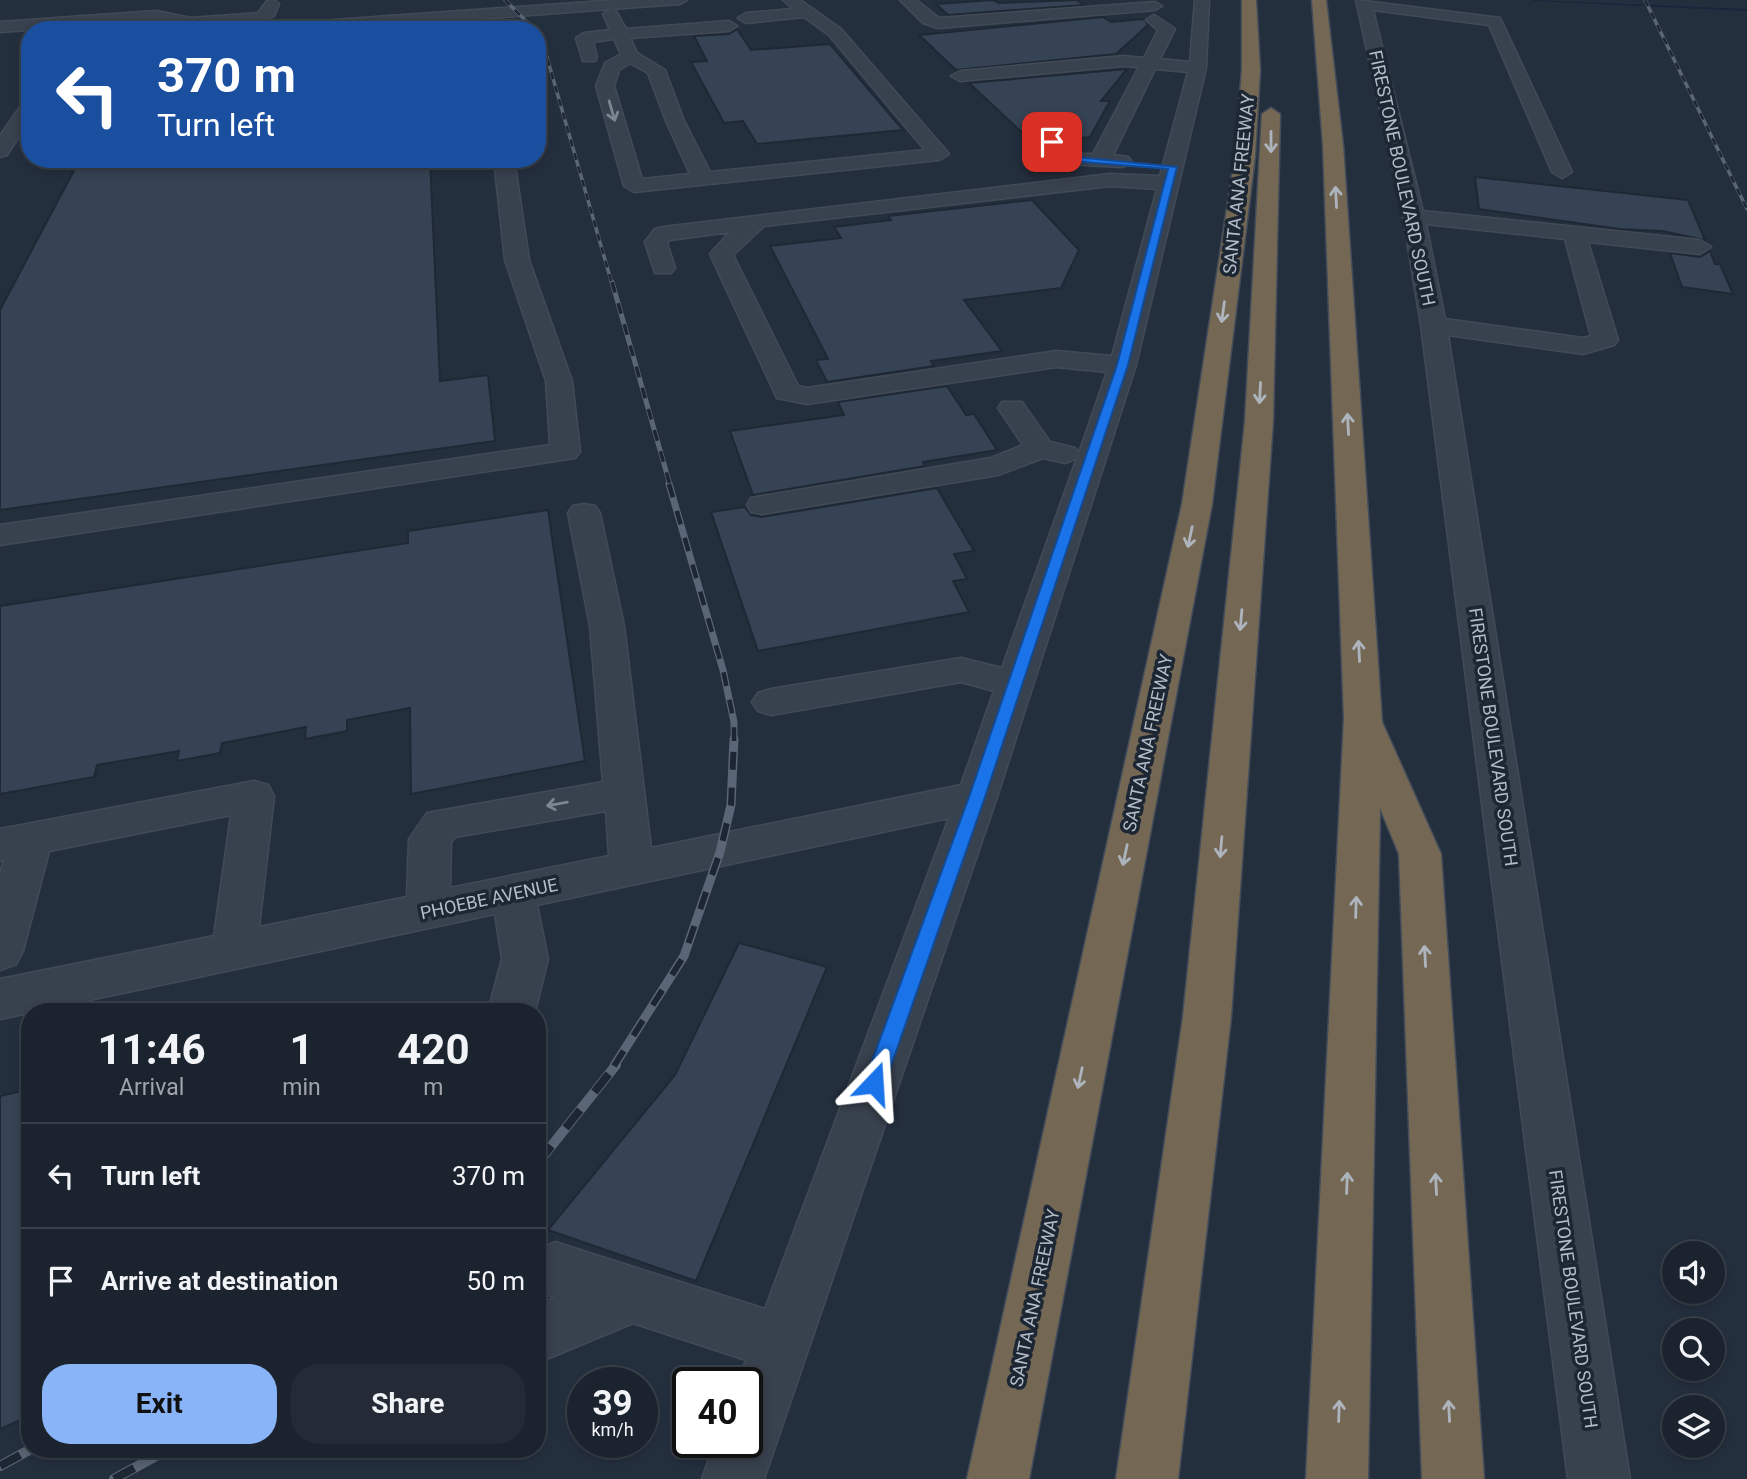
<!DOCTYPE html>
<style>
body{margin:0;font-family:Roboto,sans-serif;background:#242b36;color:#f1f3f6;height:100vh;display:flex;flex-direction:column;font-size:26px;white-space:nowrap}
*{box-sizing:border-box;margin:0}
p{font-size:23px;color:#a0a4aa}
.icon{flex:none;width:38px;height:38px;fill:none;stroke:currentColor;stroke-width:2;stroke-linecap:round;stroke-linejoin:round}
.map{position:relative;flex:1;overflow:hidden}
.sheet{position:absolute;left:21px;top:1003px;width:525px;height:455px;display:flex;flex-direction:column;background:#1b232e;border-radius:28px;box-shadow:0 4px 10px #0003,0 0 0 2px #39404a}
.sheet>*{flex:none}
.banner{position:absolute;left:21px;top:21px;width:525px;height:147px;border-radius:28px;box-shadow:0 4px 10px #0003,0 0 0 2px #39404a;background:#1a4fa0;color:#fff;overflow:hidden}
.tools{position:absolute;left:1662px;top:1241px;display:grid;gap:14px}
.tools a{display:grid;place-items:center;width:63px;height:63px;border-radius:50%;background:#1b232e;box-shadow:0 4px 10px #0003,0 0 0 2px #39404a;font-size:35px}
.speed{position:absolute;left:567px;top:1367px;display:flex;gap:14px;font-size:35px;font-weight:700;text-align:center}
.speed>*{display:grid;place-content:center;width:91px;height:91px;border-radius:50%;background:#1b232e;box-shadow:0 4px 10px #0003,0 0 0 2px #39404a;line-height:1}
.speed small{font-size:18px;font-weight:400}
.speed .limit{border:4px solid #111;border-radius:10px;background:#fff;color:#111}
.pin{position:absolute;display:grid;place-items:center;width:60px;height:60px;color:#fff;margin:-30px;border-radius:14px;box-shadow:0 4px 10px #0006}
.me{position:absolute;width:77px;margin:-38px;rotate:20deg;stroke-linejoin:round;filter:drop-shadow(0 0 5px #0008)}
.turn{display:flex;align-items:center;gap:24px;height:147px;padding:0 21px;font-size:32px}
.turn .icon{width:91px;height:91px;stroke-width:2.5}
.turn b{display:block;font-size:49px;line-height:60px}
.eta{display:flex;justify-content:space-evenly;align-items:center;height:119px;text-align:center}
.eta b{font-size:42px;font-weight:700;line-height:49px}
.action{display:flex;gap:14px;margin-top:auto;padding:14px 21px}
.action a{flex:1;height:80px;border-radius:28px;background:#8ab4f8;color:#111;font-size:28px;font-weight:700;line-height:80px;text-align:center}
.action a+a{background:#242b36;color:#f1f3f6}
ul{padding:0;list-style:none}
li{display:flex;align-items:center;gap:21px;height:105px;padding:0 21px;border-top:2px solid #39404a}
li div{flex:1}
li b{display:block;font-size:26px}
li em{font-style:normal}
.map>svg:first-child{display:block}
</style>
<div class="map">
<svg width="1747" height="1479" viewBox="0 0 1747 1479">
<rect width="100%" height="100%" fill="#242f3e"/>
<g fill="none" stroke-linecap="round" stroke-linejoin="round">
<path fill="#17263c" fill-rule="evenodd" d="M1532 0 1747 9V11L1534 1Z"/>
</g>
<g fill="#364354" stroke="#1f2835" stroke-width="2">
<path d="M993 0 999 3 1077 0 1084 5 948 15 936 4Z"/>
<path d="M1103 17 1111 22 1144 19 1148 25 1116 54 956 70 919 35Z"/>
<path d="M737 29 751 50 830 44 903 130 757 144 743 121 724 123 691 62 707 61 694 36 729 34Z"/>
<path d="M1127 69 1101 101H1110L1090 137 1063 140 1051 134 1040 142 1033 143 969 83Z"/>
<path d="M80 159H430L440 381 488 375 495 441 0 510V310Z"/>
<path d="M1475 177 1688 200 1705 240 1662 231 1619 229 1479 209Z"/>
<path d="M1032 200 1079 250 1061 288 964 300 1002 351 931 361 934 366 827 382 816 360 828 359 770 246 841 238 834 227 891 220 888 216Z"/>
<path d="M1710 251 1715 264H1720L1733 294 1682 287 1670 253 1700 257Z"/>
<path d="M947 386 966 415 974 414 997 450 923 462 925 466 753 495 730 431 844 415 838 402Z"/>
<path d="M937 488 974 551 954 554 967 579 953 581 969 612 758 651 711 512 745 507 751 515 762 517Z"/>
<path d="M548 510 585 761 411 794 410 708 347 720V731L305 739 306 727 222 743 220 753 177 761 179 751 97 765 94 777 0 794V606L408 543V531Z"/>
<path d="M739 943 827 967 696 1281 548 1230 675 1075Z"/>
<path d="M30 1089V1416L0 1429V1096Z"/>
</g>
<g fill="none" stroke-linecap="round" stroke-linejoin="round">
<defs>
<g id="minor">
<path d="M618 0H687L680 4 611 9 616 11 626 29 729 21 737 26 729 31 630 38 637 53 665 70 684 121 710 172 925 150 829 35 804 17 746 23 738 18 746 13 793 9 783 0H800L841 29 949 154 939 160 634 192 624 186 596 86 605 63 621 54 614 39 593 42 597 57 595 61H583L576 38 584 33 610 30 603 14 611 9 331 30H255L263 25ZM630 63 648 73 666 121 690 174 642 179 614 86 619 70Z"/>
<path d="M900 0H916L939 18 1155 2 1162 6 1155 10 938 28 923 23Z"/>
<path d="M1195 0H1209L1206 68 1136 365 997 797 764 1479H702L715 1442H747V1382H738L746 1360 633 1323 537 1363V1305L555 1298 537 1290V1250L555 1242 765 1309 949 818 537 905 548 959 535 1012H488L502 959 495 914 0 1019V979L214 936 231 815 49 851 23 951 16 964 0 970V874L4 860 0 861V829L254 781 268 785 274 796 259 927 407 897 409 839 427 813 603 782 590 626 568 513 573 506 584 504 595 506 600 513 624 626 651 848 961 785 994 691 961 682 771 715 758 711 752 702 758 693 771 689 961 658 1002 668 1077 458 1065 463 1043 458 998 475 762 514 751 512 747 505 751 498 762 496 991 458 1023 445 998 408 1002 402H1022L1050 442 1075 448 1079 453 1107 372 1056 367 807 404 777 398 710 254 730 232 670 240 667 243 675 268 671 273H655L645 242 655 229 663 227 1110 174 1160 176 1188 72 1155 69 1113 155 1128 157 1131 161 1128 165 1121 167 1068 164 1042 142 1052 136 1080 154H1093L1139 67 1124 66 960 81 951 76 960 71 1124 56 1144 58 1158 30 1146 20 1154 15 1175 29 1160 59 1190 62ZM1110 186 1157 189 1112 356 1056 351 807 388 798 386 733 255 764 226ZM606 811 609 856 450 888 451 842 455 837Z"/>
<path d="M1356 0 1500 18 1572 172 1562 178 1552 172 1489 25 1373 10 1423 211 1700 240 1711 247 1700 254 1588 242 1618 340 1614 345 1583 354 1448 335 1630 1479H1568L1421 325 1403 216ZM1426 224 1565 239 1591 336 1583 338 1445 319Z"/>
<path d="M267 1 274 0 279 4 274 16 266 20 194 27V30H178V24L156 21 0 32V22L156 11 191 18 258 13Z"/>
<path d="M30 100V120L7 155 0 157V136L24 101Z"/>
<path d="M494 159H514L529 260 572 381 580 452 575 458 0 545V525L550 445 546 381 505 260Z"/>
</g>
<g id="highway">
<path d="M1242 0H1256L1260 70 1255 156 1212 504 1029 1479H967L1182 504 1235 156 1242 70Z"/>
<path d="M1312 0H1326L1343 145 1382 722 1441 854 1484 1479H1422L1399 854 1380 808 1368 1479H1306L1344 719 1323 145Z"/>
<path d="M1271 108 1280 114 1273 421 1231 1017 1178 1479H1116L1183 1017 1245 421 1262 114Z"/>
</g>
</defs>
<use href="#minor" stroke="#414a57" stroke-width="3"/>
<use href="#highway" stroke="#434c59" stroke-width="3"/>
<use href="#minor" fill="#38414e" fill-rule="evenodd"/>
<use href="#highway" fill="#746855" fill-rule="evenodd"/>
<defs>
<g id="rail-far4">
<path d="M505 0 535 30"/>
<path d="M1645 0 1747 209"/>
<path d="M537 33 544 47 612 284"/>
</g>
<path id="rail-far3" d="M612 282 670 485"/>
<path id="rail-far2" d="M669 484 723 670 734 722V741"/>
<path id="rail-far1" d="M614 1066 684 956 720 852 731 805 734 739"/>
<g id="rail">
<path d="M537 1164 616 1065"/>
<path d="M0 1466 31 1449"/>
<path d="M114 1479 169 1449"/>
</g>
</defs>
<use href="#rail-far4" stroke="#5a6575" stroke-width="3.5"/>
<use href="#rail-far3" stroke="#5a6575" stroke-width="5"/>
<use href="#rail-far2" stroke="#5a6575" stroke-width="7"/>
<use href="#rail-far1" stroke="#5a6575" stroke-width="9"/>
<use href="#rail" stroke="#5a6575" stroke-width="10"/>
<use href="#rail-far4" stroke="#1d2633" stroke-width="2.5" stroke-dasharray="7" stroke-linecap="butt"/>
<use href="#rail-far3" stroke="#1d2633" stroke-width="3.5" stroke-dasharray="11" stroke-linecap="butt"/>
<use href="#rail-far2" stroke="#1d2633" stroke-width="4.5" stroke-dasharray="14" stroke-linecap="butt"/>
<use href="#rail-far1" stroke="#1d2633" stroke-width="6" stroke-dasharray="18" stroke-linecap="butt"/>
<use href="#rail" stroke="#1d2633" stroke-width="8" stroke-dasharray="23" stroke-linecap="butt"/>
</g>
<defs><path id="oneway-shaft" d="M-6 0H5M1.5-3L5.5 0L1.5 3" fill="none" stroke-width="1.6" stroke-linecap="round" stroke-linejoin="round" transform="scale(1.75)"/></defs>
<g stroke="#7c8592">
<use href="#oneway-shaft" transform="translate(612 111) rotate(74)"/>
<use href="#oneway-shaft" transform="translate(557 804) rotate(170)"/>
</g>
<g stroke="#aeb4bd">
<use href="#oneway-shaft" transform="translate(1271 142) rotate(90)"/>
<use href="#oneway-shaft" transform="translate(1336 197) rotate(-93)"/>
<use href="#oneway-shaft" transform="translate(1223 312) rotate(98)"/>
<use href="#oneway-shaft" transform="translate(1260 393) rotate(93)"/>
<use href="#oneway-shaft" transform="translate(1348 424) rotate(-93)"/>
<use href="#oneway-shaft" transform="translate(1190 537) rotate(102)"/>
<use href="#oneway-shaft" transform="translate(1241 620) rotate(95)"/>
<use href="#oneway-shaft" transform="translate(1359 651) rotate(-93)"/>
<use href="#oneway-shaft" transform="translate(1221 847) rotate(95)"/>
<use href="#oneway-shaft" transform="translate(1125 855) rotate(102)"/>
<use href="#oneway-shaft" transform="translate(1356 907) rotate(-88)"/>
<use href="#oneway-shaft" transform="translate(1425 956) rotate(-93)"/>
<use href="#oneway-shaft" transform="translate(1080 1078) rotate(102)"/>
<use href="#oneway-shaft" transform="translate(1347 1183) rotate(-88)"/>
<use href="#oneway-shaft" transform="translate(1436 1184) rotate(-93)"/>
<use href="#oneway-shaft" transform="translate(1339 1411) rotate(-88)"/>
<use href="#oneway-shaft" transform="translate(1449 1411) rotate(-93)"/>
</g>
<path fill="#1a73e8" stroke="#114b97" stroke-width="2" d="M1052 140 1076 157 1177 167 1128 365 985 797 885 1083 882 1090 874 1093 867 1090 864 1083 969 797 1117 365 1168 169 1072 161 1065 159 1049 144Z"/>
<g text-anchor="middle" stroke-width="7" stroke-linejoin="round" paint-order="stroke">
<g font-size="18" fill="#b4bcc9" stroke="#1d2633">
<text transform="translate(1402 178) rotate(78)" y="6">FIRESTONE BOULEVARD SOUTH</text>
<text transform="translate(1239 184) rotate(-84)" y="6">SANTA ANA FREEWAY</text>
<text transform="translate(1493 737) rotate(82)" y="6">FIRESTONE BOULEVARD SOUTH</text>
<text transform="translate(1148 743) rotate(-78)" y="6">SANTA ANA FREEWAY</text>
<text transform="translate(489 899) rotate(-12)" y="6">PHOEBE AVENUE</text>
<text transform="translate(1035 1298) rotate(-78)" y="6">SANTA ANA FREEWAY</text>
<text transform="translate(1573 1299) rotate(82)" y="6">FIRESTONE BOULEVARD SOUTH</text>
</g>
</g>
</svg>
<div class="tools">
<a><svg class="icon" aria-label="sound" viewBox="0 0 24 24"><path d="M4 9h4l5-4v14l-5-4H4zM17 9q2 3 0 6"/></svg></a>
<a><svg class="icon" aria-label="search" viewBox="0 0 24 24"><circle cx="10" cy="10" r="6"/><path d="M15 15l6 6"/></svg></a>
<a><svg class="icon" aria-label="layers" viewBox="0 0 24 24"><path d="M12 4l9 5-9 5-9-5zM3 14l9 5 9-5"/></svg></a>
</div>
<div class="speed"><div>39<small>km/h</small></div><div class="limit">40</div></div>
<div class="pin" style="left:1052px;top:142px;background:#d93025"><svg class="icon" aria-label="arrive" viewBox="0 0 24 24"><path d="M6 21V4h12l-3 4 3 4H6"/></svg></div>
<svg class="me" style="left:874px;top:1083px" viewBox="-20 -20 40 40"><path d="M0-17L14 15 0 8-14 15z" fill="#1a73e8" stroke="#fff" stroke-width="4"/></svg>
<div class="banner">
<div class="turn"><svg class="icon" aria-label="left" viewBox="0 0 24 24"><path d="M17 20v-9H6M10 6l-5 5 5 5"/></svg><div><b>370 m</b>Turn left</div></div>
</div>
<section class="sheet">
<div class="eta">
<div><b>11:46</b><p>Arrival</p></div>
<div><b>1</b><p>min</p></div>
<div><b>420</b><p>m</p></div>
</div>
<ul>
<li><svg class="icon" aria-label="left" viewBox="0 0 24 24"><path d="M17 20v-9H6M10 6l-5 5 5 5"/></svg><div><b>Turn left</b></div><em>370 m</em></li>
<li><svg class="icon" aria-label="arrive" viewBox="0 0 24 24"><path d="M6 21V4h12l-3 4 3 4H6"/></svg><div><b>Arrive at destination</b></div><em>50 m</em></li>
</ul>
<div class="action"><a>Exit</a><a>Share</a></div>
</section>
</div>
